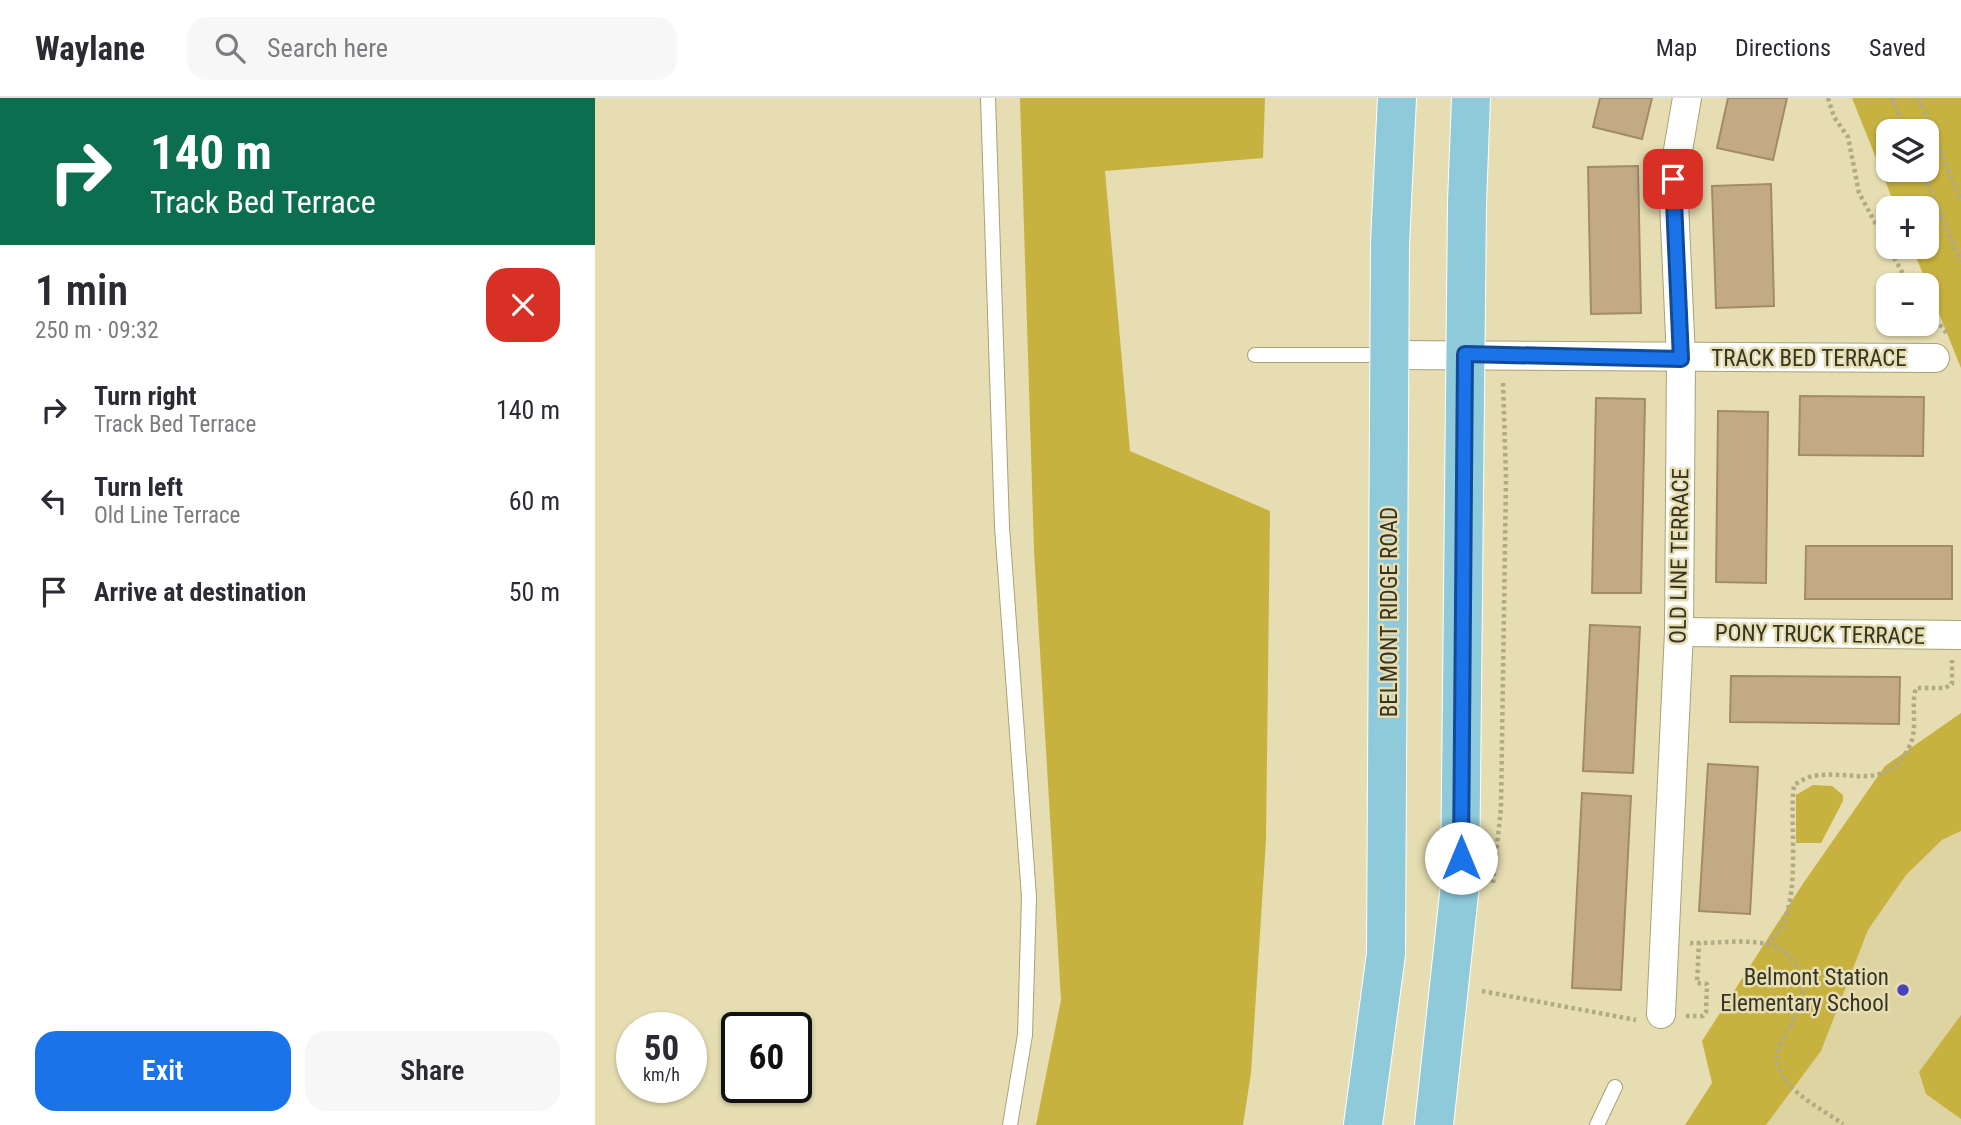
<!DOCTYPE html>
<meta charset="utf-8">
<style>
body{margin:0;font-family:"Roboto Condensed",sans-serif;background:#f7f7f7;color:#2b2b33;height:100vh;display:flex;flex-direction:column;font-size:26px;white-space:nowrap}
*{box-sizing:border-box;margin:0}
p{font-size:23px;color:#7c7c81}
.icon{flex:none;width:38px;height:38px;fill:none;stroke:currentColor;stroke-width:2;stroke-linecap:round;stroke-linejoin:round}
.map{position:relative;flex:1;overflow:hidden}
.side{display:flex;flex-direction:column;background:#fff;width:595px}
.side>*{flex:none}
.banner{background:#0b6e4f;color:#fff;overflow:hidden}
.tools{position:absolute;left:1281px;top:21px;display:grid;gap:14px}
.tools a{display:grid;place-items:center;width:63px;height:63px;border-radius:14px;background:#fff;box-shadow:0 2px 5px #0004;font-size:35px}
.speed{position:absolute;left:21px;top:914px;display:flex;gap:14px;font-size:35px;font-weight:700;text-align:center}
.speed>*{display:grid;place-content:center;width:91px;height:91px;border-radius:50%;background:#fff;box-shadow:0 2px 5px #0004;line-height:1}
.speed small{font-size:18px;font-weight:400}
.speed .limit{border:4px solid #111;border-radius:10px;background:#fff;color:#111}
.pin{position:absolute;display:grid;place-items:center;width:60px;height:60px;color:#fff;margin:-30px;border-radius:14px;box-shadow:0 4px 10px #0006}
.me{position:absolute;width:77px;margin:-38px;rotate:0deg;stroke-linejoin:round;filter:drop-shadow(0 0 5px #0008)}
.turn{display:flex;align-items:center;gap:24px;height:147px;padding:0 35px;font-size:32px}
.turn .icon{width:91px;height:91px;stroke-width:2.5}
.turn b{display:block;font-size:49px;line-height:60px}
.round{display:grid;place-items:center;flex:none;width:74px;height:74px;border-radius:21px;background:#f7f7f7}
.headline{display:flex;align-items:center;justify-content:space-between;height:119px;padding:0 35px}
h1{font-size:42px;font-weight:600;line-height:52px}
.button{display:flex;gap:14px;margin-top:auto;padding:14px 35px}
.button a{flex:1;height:80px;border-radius:21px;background:#1a73e8;color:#fff;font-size:28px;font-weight:600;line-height:80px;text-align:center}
.button a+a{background:#f7f7f7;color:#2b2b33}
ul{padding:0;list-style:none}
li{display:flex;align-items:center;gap:21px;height:91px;padding:0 35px}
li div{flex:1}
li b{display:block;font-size:26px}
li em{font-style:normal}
header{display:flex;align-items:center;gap:42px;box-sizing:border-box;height:98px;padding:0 35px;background:#fff;border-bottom:2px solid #e1e1e2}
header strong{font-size:33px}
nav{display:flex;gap:38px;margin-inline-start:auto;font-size:24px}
.search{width:490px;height:63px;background:#f7f7f7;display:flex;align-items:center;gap:18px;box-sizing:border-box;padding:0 24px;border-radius:21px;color:#7c7c81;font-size:26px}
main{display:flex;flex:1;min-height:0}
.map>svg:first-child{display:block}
</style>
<header>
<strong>Waylane</strong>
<div class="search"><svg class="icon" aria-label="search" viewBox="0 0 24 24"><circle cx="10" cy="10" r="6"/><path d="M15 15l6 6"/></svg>Search here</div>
<nav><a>Map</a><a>Directions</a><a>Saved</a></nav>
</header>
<main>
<section class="side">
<div class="banner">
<div class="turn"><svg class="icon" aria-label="right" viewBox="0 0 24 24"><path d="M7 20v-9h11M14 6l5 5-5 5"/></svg><div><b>140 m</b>Track Bed Terrace</div></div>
</div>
<div class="headline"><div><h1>1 min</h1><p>250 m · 09:32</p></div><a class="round" style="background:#d93025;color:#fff"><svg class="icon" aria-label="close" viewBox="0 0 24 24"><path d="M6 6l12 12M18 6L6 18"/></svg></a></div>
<ul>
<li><svg class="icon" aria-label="right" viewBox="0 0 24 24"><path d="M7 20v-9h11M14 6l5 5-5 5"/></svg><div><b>Turn right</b><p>Track Bed Terrace</p></div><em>140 m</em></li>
<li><svg class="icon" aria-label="left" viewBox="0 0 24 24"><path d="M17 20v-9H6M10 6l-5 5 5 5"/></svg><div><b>Turn left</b><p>Old Line Terrace</p></div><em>60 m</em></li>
<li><svg class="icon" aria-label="arrive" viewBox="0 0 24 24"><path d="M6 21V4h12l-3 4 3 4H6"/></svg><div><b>Arrive at destination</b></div><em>50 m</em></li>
</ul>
<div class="button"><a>Exit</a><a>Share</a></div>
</section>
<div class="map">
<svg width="1366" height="1027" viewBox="0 0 1366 1027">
<rect width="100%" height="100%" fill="#e6deb2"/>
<path fill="#ded4a1" d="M1366 733V1027H1171L1226 953 1273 832 1311 777 1347 742Z"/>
<g fill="#c7b13f" fill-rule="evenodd">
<path d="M425 0H670L668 60 510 73 535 353 675 413 671 742 656 975 648 1027H441L466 902 439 453Z"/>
<path d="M1257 0H1366V270L1317 149H1332V110H1301ZM1293 33H1332V72H1293Z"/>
<path d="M1366 615V733L1347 742 1311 777 1273 832 1226 953 1171 1027H1090L1117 985 1107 943 1207 787 1290 668Z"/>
<path d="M1218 687 1237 688 1248 697V703L1226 745H1201V697Z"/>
<path d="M1366 917V1021L1331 996 1324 974Z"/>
</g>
<g fill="#c2aa85" stroke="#a28b66" stroke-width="2">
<path d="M1005 0H1057L1047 41 998 29Z"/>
<path d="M1133 0H1192L1178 62 1122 50Z"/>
<path d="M1043 68 1046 215 996 216 993 69Z"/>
<path d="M1176 86 1179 208 1121 210 1117 88Z"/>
<path d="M1205 298 1329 299 1328 358 1204 357Z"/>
<path d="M1001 300 1050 301 1046 495H997Z"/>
<path d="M1123 313 1173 314 1171 485 1121 484Z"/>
<path d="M1211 448H1357V501H1210Z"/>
<path d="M995 527 1045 529 1038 675 988 673Z"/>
<path d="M1136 578 1305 579 1304 626 1135 624Z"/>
<path d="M1113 666 1163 669 1155 816 1104 813Z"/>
<path d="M987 695 1036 698 1026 892 977 890Z"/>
</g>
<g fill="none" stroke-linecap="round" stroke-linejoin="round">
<defs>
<g id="lane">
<path d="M393 0 407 429 434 799 430 937 415 1027"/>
<path d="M660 257H794"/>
<path d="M1002 1027 1020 989"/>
</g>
<g id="street">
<path d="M795 257 1340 260"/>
<path d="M1084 534 1366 537"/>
<path d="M1066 916 1084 534 1086 261 1078 81 1092 0"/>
</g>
<g id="primary">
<path d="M768 1027 791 856 795 145 802 0"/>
<path d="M839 1027 865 787 872 105 876 0"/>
</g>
</defs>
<use href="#lane" stroke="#a9a177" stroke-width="16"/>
<use href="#street" stroke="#a9a177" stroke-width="30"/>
<use href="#primary" stroke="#fff" stroke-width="40"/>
<g stroke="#b0aa86" stroke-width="4.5" stroke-dasharray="3.5 3.5" stroke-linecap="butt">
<path d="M1233 0 1239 19 1253 39 1264 95 1314 187"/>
<path d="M1297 0 1311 33"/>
<path d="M1324 0 1366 104"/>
<path d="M1327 72 1366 164"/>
<path d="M1332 210 1353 237"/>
<path d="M898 785 906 710 911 380 908 284"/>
<path d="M1095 845C1119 846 1151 840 1175 847 1201 855 1212 880 1205 907 1199 930 1173 950 1186 975 1197 997 1229 1012 1248 1026"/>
<path d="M1172 846C1211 818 1193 732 1199 687 1204 684 1212 679 1218 678 1256 671 1290 695 1314 649 1324 630 1315 609 1321 590H1350L1357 586V562"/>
<path d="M887 893 1041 922"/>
<path d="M1091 918H1108L1111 914 1112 886 1102 885 1104 845"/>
</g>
<use href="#lane" stroke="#fff" stroke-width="14"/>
<use href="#street" stroke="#fff" stroke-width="28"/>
<use href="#primary" stroke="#8ecada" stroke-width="38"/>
</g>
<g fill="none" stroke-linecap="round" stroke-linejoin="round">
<defs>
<path id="route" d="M866 760 870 256 1086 261 1078 81"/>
</defs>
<use href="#route" stroke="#114b97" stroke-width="18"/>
<use href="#route" stroke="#1a73e8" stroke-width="12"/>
</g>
<circle fill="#4642b8" stroke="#e6deb2" stroke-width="2.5" cx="1308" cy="892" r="7"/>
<g text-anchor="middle" stroke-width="5" stroke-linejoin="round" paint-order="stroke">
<g font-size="23" fill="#373423" stroke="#e6deb2">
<text x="1214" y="268">TRACK BED TERRACE</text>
<text transform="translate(1084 458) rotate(-89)" y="8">OLD LINE TERRACE</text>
<text transform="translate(794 514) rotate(-90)" y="8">BELMONT RIDGE ROAD</text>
<text transform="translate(1225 536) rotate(1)" y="8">PONY TRUCK TERRACE</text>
</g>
<g font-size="23" fill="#373423" stroke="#e6deb2" text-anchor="end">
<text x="1294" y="887">Belmont Station<tspan x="1294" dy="26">Elementary School</tspan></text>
</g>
</g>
</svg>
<div class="tools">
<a><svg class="icon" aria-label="layers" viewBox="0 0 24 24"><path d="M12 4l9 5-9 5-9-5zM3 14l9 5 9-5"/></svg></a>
<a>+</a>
<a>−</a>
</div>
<div class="speed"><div>50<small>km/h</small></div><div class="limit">60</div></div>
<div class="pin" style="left:1078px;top:81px;background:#d93025"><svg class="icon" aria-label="arrive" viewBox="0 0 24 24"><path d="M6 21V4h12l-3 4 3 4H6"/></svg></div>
<svg class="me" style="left:866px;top:760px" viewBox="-20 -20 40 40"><circle r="19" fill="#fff"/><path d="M0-13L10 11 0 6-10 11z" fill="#1a73e8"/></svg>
</div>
</main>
